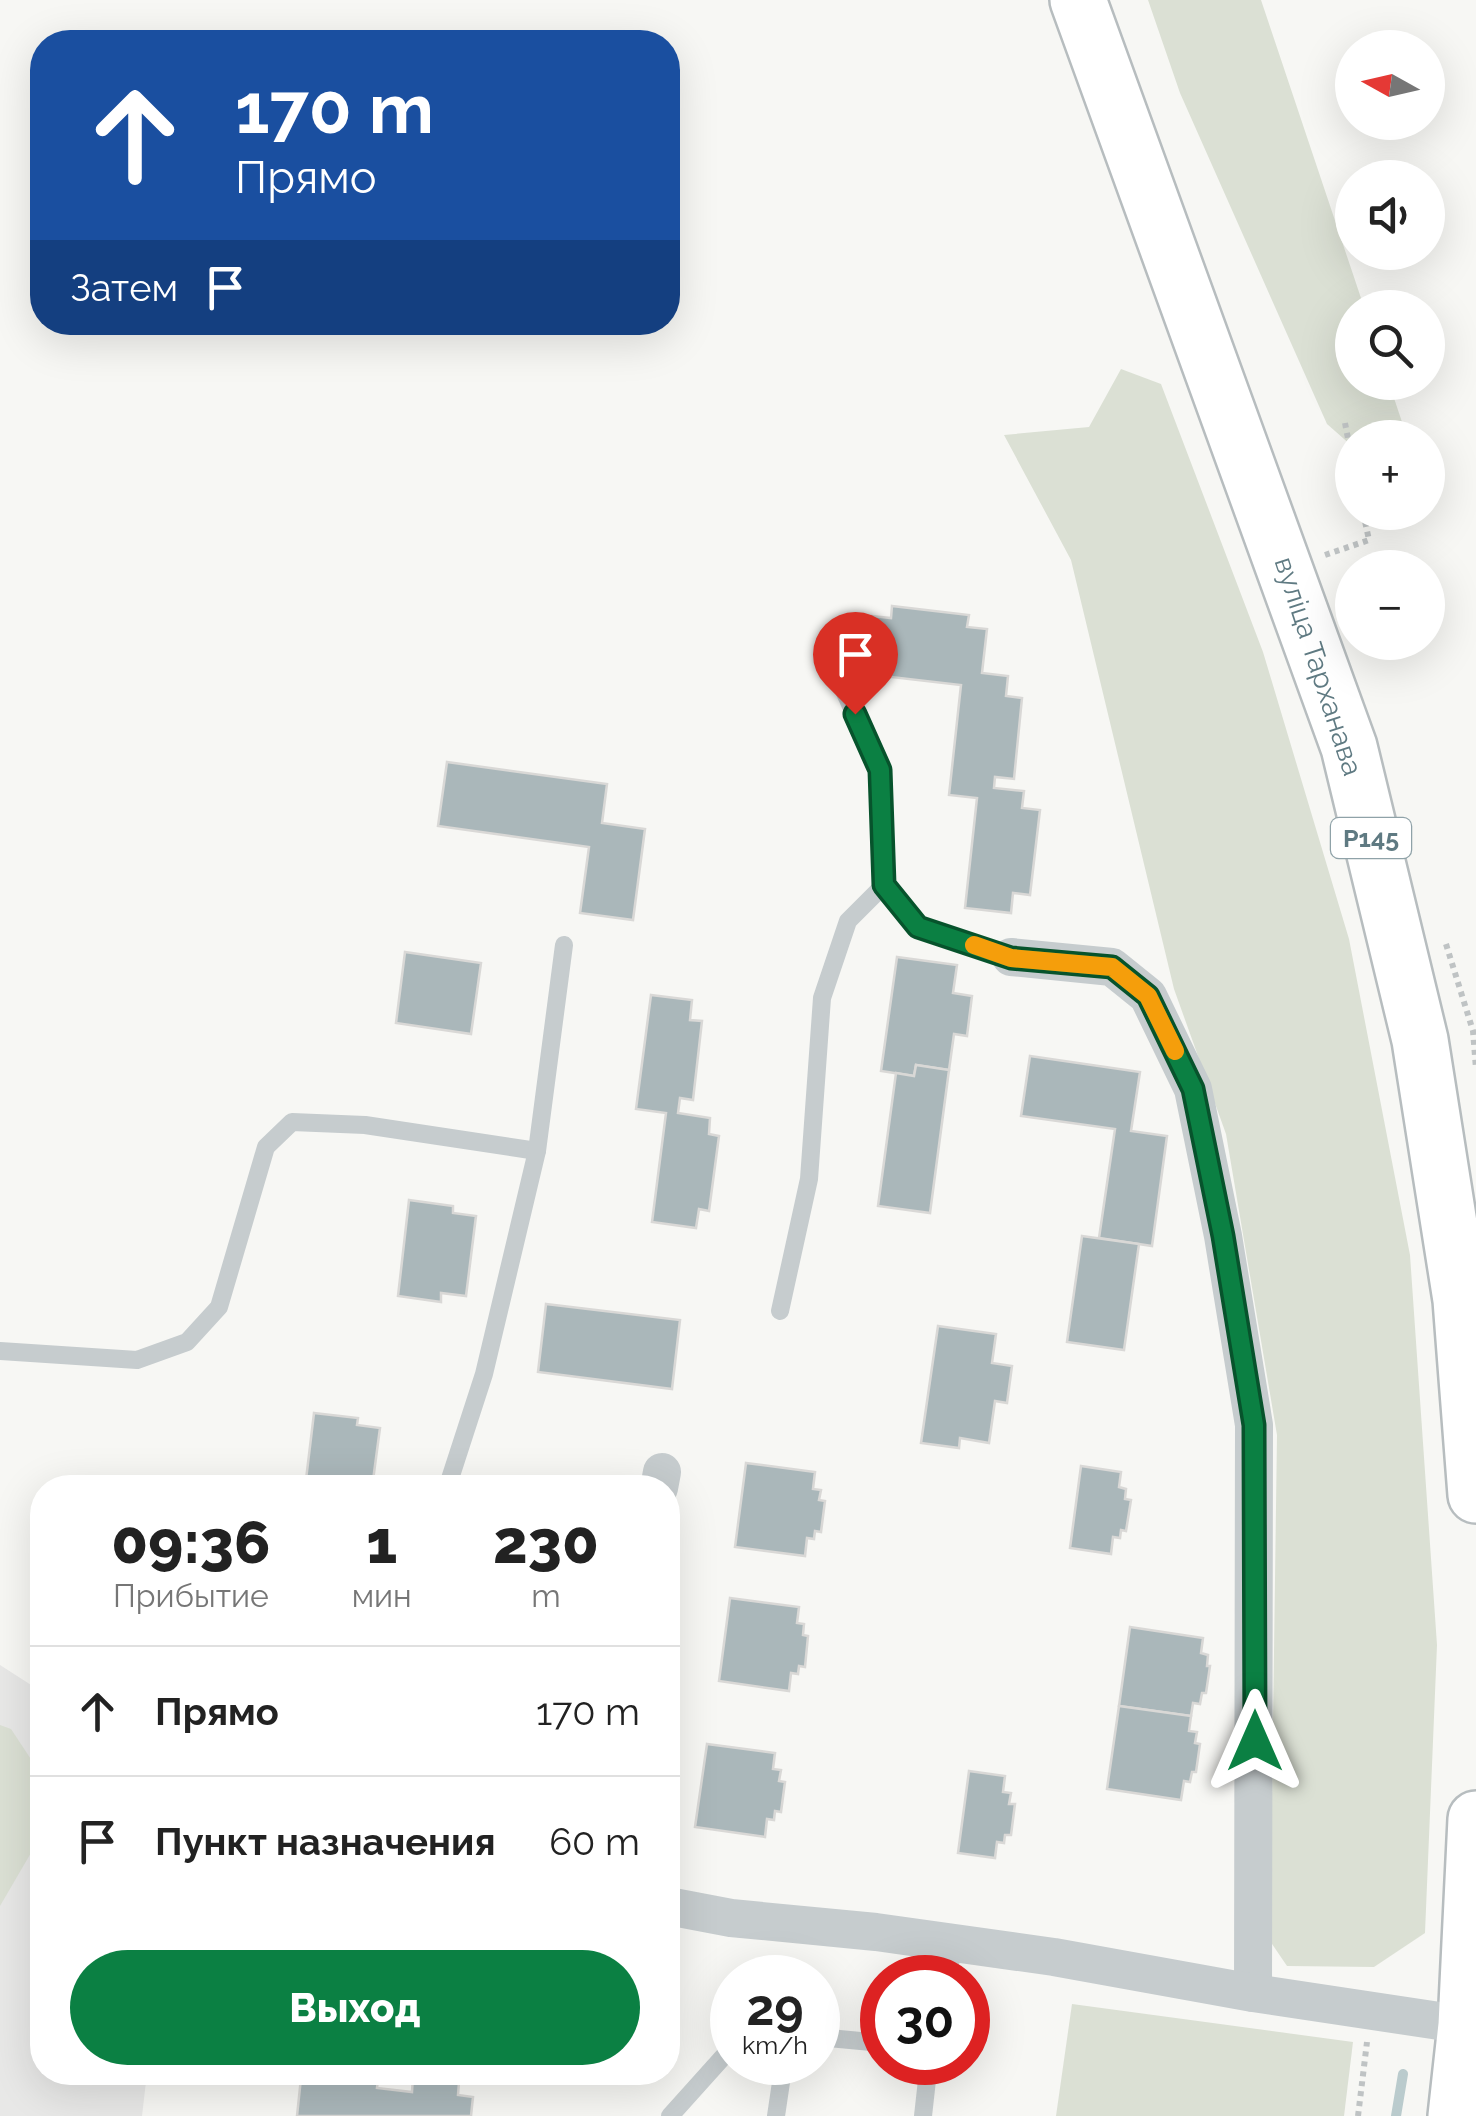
<!DOCTYPE html>
<html lang="ru">
<meta charset="utf-8">
<style>
body{margin:0;font-family:Raleway,sans-serif;background:#f6f6f6;color:#222;height:100vh;display:flex;flex-direction:column;font-size:38px;white-space:nowrap}
*{box-sizing:border-box;margin:0}
p{font-size:32px;color:#767676}
.icon{flex:none;width:55px;height:55px;fill:none;stroke:currentColor;stroke-width:2;stroke-linecap:round;stroke-linejoin:round}
.map{position:relative;flex:1;overflow:hidden}
.sheet{position:absolute;left:30px;top:1475px;width:650px;height:610px;display:flex;flex-direction:column;background:#fff;border-radius:40px;box-shadow:0 10px 40px #0002}
.sheet>*{flex:none}
.top-card{position:absolute;left:30px;top:30px;width:650px;height:305px;border-radius:40px;box-shadow:0 10px 40px #0002;background:#1a4fa0;color:#fff;overflow:hidden}
.needle{width:65px;rotate:278deg}
.fabs{position:absolute;left:1335px;top:30px;display:grid;gap:20px}
.fabs a{display:grid;place-items:center;width:110px;height:110px;border-radius:50%;background:#fff;box-shadow:0 10px 40px #0002;font-size:50px}
.speed{position:absolute;left:710px;top:1955px;display:flex;gap:20px;font-size:50px;font-weight:700;text-align:center}
.speed>*{display:grid;place-content:center;width:130px;height:130px;border-radius:50%;background:#fff;box-shadow:0 10px 40px #0002;line-height:1}
.speed small{font-size:25px;font-weight:400}
.speed .limit{border:15px solid #d22;background:#fff;color:#111}
.pin{position:absolute;display:grid;place-items:center;width:85px;height:85px;color:#fff;margin:-102px -42px;border-radius:50% 50% 50% 0;rotate:-45deg;box-shadow:0 0 10px #0007}
.pin .icon{rotate:45deg}
.me{position:absolute;width:110px;margin:-55px;rotate:0deg;stroke-linejoin:round;filter:drop-shadow(0 0 8px #0008)}
.turn{display:flex;align-items:center;gap:35px;height:210px;padding:0 40px;font-size:45px}
.turn .icon{width:130px;height:130px;stroke-width:2.5}
.turn b{display:block;font-size:70px;line-height:85px}
.then{display:flex;align-items:center;height:95px;padding:0 40px;background:#0003;gap:20px;font-size:38px}
.eta{display:flex;justify-content:space-evenly;align-items:center;height:170px;text-align:center}
.eta b{font-size:60px;font-weight:800;line-height:70px}
.primary-button{display:flex;gap:20px;margin-top:auto;padding:20px 40px}
.primary-button a{flex:1;height:115px;border-radius:60px;background:#0b8043;color:#fff;font-size:40px;font-weight:800;line-height:115px;text-align:center}
ul{padding:0;list-style:none}
li{display:flex;align-items:center;gap:30px;height:130px;padding:0 40px;border-top:2px solid #e0e0e0}
li div{flex:1}
li b{display:block;font-size:38px}
li em{font-style:normal}
.map>svg:first-child{display:block}
</style>
<div class="map">
<svg width="1476" height="2116" viewBox="0 0 1476 2116">
<rect width="100%" height="100%" fill="#f7f7f4"/>
<path fill="#e8e8e7" d="M0 1665 42 1692V2072L147 2073 142 2116H0Z"/>
<g fill="#dbe0d4">
<path d="M1148 0H1261L1364 307 1352 308V382L1389 383 1407 437 1352 438V446L1327 424 1180 93Z"/>
<path d="M1121 369 1161 384 1263 652 1349 939 1410 1255 1437 1645 1425 1933 1374 1967 1287 1966 1270 1941 1277 1435 1226 1134 1174 989 1071 560 1004 435 1089 427Z"/>
<path d="M0 1725 11 1729 42 1776V1834L0 1906Z"/>
<path d="M1072 2004 1353 2042 1344 2116H1056Z"/>
</g>
<g fill="none" stroke-linecap="round" stroke-linejoin="round">
<path stroke="#bacbcd" stroke-width="10" d="M1396 2116 1403 2074"/>
</g>
<g fill="#aab7ba" stroke="#d9d8d6" stroke-width="2.5">
<path d="M892 606 969 615 967 627 987 629 982 673 1008 676 1006 696 1022 698 1014 779 995 777 994 788 1024 791 1022 808 1040 810 1030 895 1013 893 1011 913 965 908 977 798 949 795 961 685 865 674 872 616 891 618Z"/>
<path d="M447 762 607 784 602 823 645 829 633 920 580 913 589 847 438 826Z"/>
<path d="M405 952 481 963 471 1034 396 1023Z"/>
<path d="M897 957 957 965 953 993 972 996 967 1036 954 1034 949 1070 916 1065 914 1076 881 1071Z"/>
<path d="M651 995 692 1000 690 1020 702 1021 693 1100 680 1098 678 1113 710 1118 709 1134 719 1136 709 1211 699 1209 696 1228 652 1222 666 1113 636 1109Z"/>
<path d="M1030 1056 1140 1072 1131 1131 1167 1136 1152 1246 1099 1238 1115 1129 1021 1116Z"/>
<path d="M916 1065 949 1070 930 1213 878 1206 896 1073 914 1076Z"/>
<path d="M409 1200 453 1206V1213L476 1216 466 1296 441 1293V1302L398 1296Z"/>
<path d="M1082 1236 1139 1244 1124 1350 1067 1342Z"/>
<path d="M546 1304 680 1320 672 1389 538 1372Z"/>
<path d="M938 1326 996 1334 992 1363 1012 1366 1007 1403 995 1401 989 1443 960 1438 959 1448 921 1443Z"/>
<path d="M314 1413 358 1418 357 1425 380 1428 372 1488H305Z"/>
<path d="M746 1463 815 1472 813 1489 821 1490 819 1500 825 1501 821 1532 815 1531 814 1539 807 1538 805 1556 735 1547Z"/>
<path d="M1081 1466 1121 1472 1119 1487 1126 1489 1125 1499 1131 1500 1126 1531 1121 1530 1120 1538 1113 1537 1111 1554 1070 1548Z"/>
<path d="M730 1598 799 1607 797 1623 804 1624 803 1635 808 1636 805 1667 799 1666 798 1674 791 1673 789 1691 719 1681Z"/>
<path d="M1130 1627 1203 1638 1201 1653 1208 1655 1207 1666H1210L1206 1693H1202L1200 1704 1193 1703 1191 1716 1119 1706Z"/>
<path d="M1119 1706 1191 1716 1189 1731 1197 1732 1195 1743 1200 1744 1196 1772H1192L1190 1782 1184 1781 1181 1800 1107 1789Z"/>
<path d="M707 1744 775 1753 773 1769 781 1770 779 1781 785 1782 781 1812 775 1811 774 1820 767 1819 765 1837 695 1827Z"/>
<path d="M969 1771 1005 1776 1003 1792 1011 1793 1009 1804H1015L1011 1835H1005L1004 1843 997 1842 995 1858 958 1853Z"/>
<path d="M335 2072H379L377 2088 412 2092 413 2076 459 2082 458 2095 473 2097 471 2116H297L301 2078 333 2082Z"/>
</g>
<g fill="none" stroke-linecap="round" stroke-linejoin="round">
<defs>
<g id="primary">
<path d="M1078 0 1349 747 1420 1040 1461 1300 1476 1495"/>
<path d="M1456 2116 1466 2025 1476 1819"/>
</g>
</defs>
<use href="#primary" stroke="#b7bdbf" stroke-width="60"/>
<g stroke="#bfc3c4" stroke-width="6" stroke-dasharray="5 5" stroke-linecap="butt">
<path d="M1345 423 1352 459"/>
<path d="M1325 555 1369 540 1363 512"/>
<path d="M1446 944 1473 1031 1476 1069"/>
<path d="M1358 2116 1367 2042"/>
</g>
<g stroke="#c6ccce" stroke-width="18">
<path d="M829 657 880 771 884 885 918 927 1011 957"/>
<path d="M780 1311 809 1179 822 998 848 921 884 885"/>
<path d="M0 1351 137 1360 187 1342 219 1307 266 1147 292 1122 365 1125 537 1151"/>
<path d="M447 1488 484 1374 537 1151 564 945"/>
<path d="M947 1978 954 1945"/>
<path d="M818 2037 882 2043"/>
<path d="M670 2116 732 2047"/>
<path d="M776 2116 784 2062"/>
<path d="M923 2116 929 2062"/>
</g>
<g stroke="#c6ccce" stroke-width="38">
<path d="M1011 957 1112 967 1148 996 1193 1089 1223 1236 1254 1425 1253 1993"/>
<path d="M659 1488 662 1472"/>
<path d="M668 1906 731 1918 876 1932 1054 1957 1253 1993 1466 2025"/>
</g>
<use href="#primary" stroke="#fff" stroke-width="55"/>
</g>
<g fill="none" stroke-linecap="round" stroke-linejoin="round">
<defs>
<path id="route" d="M855 714 880 770 884 885 918 927 1011 958 1112 967 1148 996 1193 1089 1223 1236 1254 1425 1255 1741"/>
</defs>
<use href="#route" stroke="#07532c" stroke-width="25"/>
<use href="#route" stroke="#0b8043" stroke-width="18"/>
<path stroke="#f59e0b" stroke-width="18" d="M974 945 1011 958 1112 967 1148 996 1175 1051"/>
</g>
<g text-anchor="middle" stroke-width="10" stroke-linejoin="round" paint-order="stroke">
<rect fill="#fff" stroke="#8fa2a8" stroke-width="2.5" x="1331" y="818" width="80" height="40" rx="8"/>
<g font-size="25" font-weight="bold" fill="#5f7a82">
<text x="1371" y="847">Р145</text>
</g>
<g font-size="28" fill="#5f7a82" stroke="#fff">
<text transform="translate(1319 666) rotate(72)" y="10">вуліца Тарханава</text>
</g>
</g>
</svg>
<div class="fabs">
<a><svg class="needle" viewBox="-14 -14 28 28"><path d="M0-13l5 13h-10z" fill="#e53935"/><path d="M0 13l5-13h-10z" fill="#767676"/></svg></a>
<a><svg class="icon" aria-label="sound" viewBox="0 0 24 24"><path d="M4 9h4l5-4v14l-5-4H4zM17 9q2 3 0 6"/></svg></a>
<a><svg class="icon" aria-label="search" viewBox="0 0 24 24"><circle cx="10" cy="10" r="6"/><path d="M15 15l6 6"/></svg></a>
<a>+</a>
<a>−</a>
</div>
<div class="speed"><div>29<small>km/h</small></div><div class="limit">30</div></div>
<div class="pin" style="left:855px;top:714px;background:#d93025"><svg class="icon" aria-label="arrive" viewBox="0 0 24 24"><path d="M6 21V4h12l-3 4 3 4H6"/></svg></div>
<svg class="me" style="left:1255px;top:1741px" viewBox="-20 -20 40 40"><path d="M0-17L14 15 0 8-14 15z" fill="#0b8043" stroke="#fff" stroke-width="4"/></svg>
<div class="top-card">
<div class="turn"><svg class="icon" aria-label="ahead" viewBox="0 0 24 24"><path d="M12 20V5M6 11l6-6 6 6"/></svg><div><b>170 m</b>Прямо</div></div>
<div class="then">Затем<svg class="icon" aria-label="arrive" viewBox="0 0 24 24"><path d="M6 21V4h12l-3 4 3 4H6"/></svg></div>
</div>
<section class="sheet">
<div class="eta">
<div><b>09:36</b><p>Прибытие</p></div>
<div><b>1</b><p>мин</p></div>
<div><b>230</b><p>m</p></div>
</div>
<ul>
<li><svg class="icon" aria-label="ahead" viewBox="0 0 24 24"><path d="M12 20V5M6 11l6-6 6 6"/></svg><div><b>Прямо</b></div><em>170 m</em></li>
<li><svg class="icon" aria-label="arrive" viewBox="0 0 24 24"><path d="M6 21V4h12l-3 4 3 4H6"/></svg><div><b>Пункт назначения</b></div><em>60 m</em></li>
</ul>
<div class="primary-button"><a>Выход</a></div>
</section>
</div>
